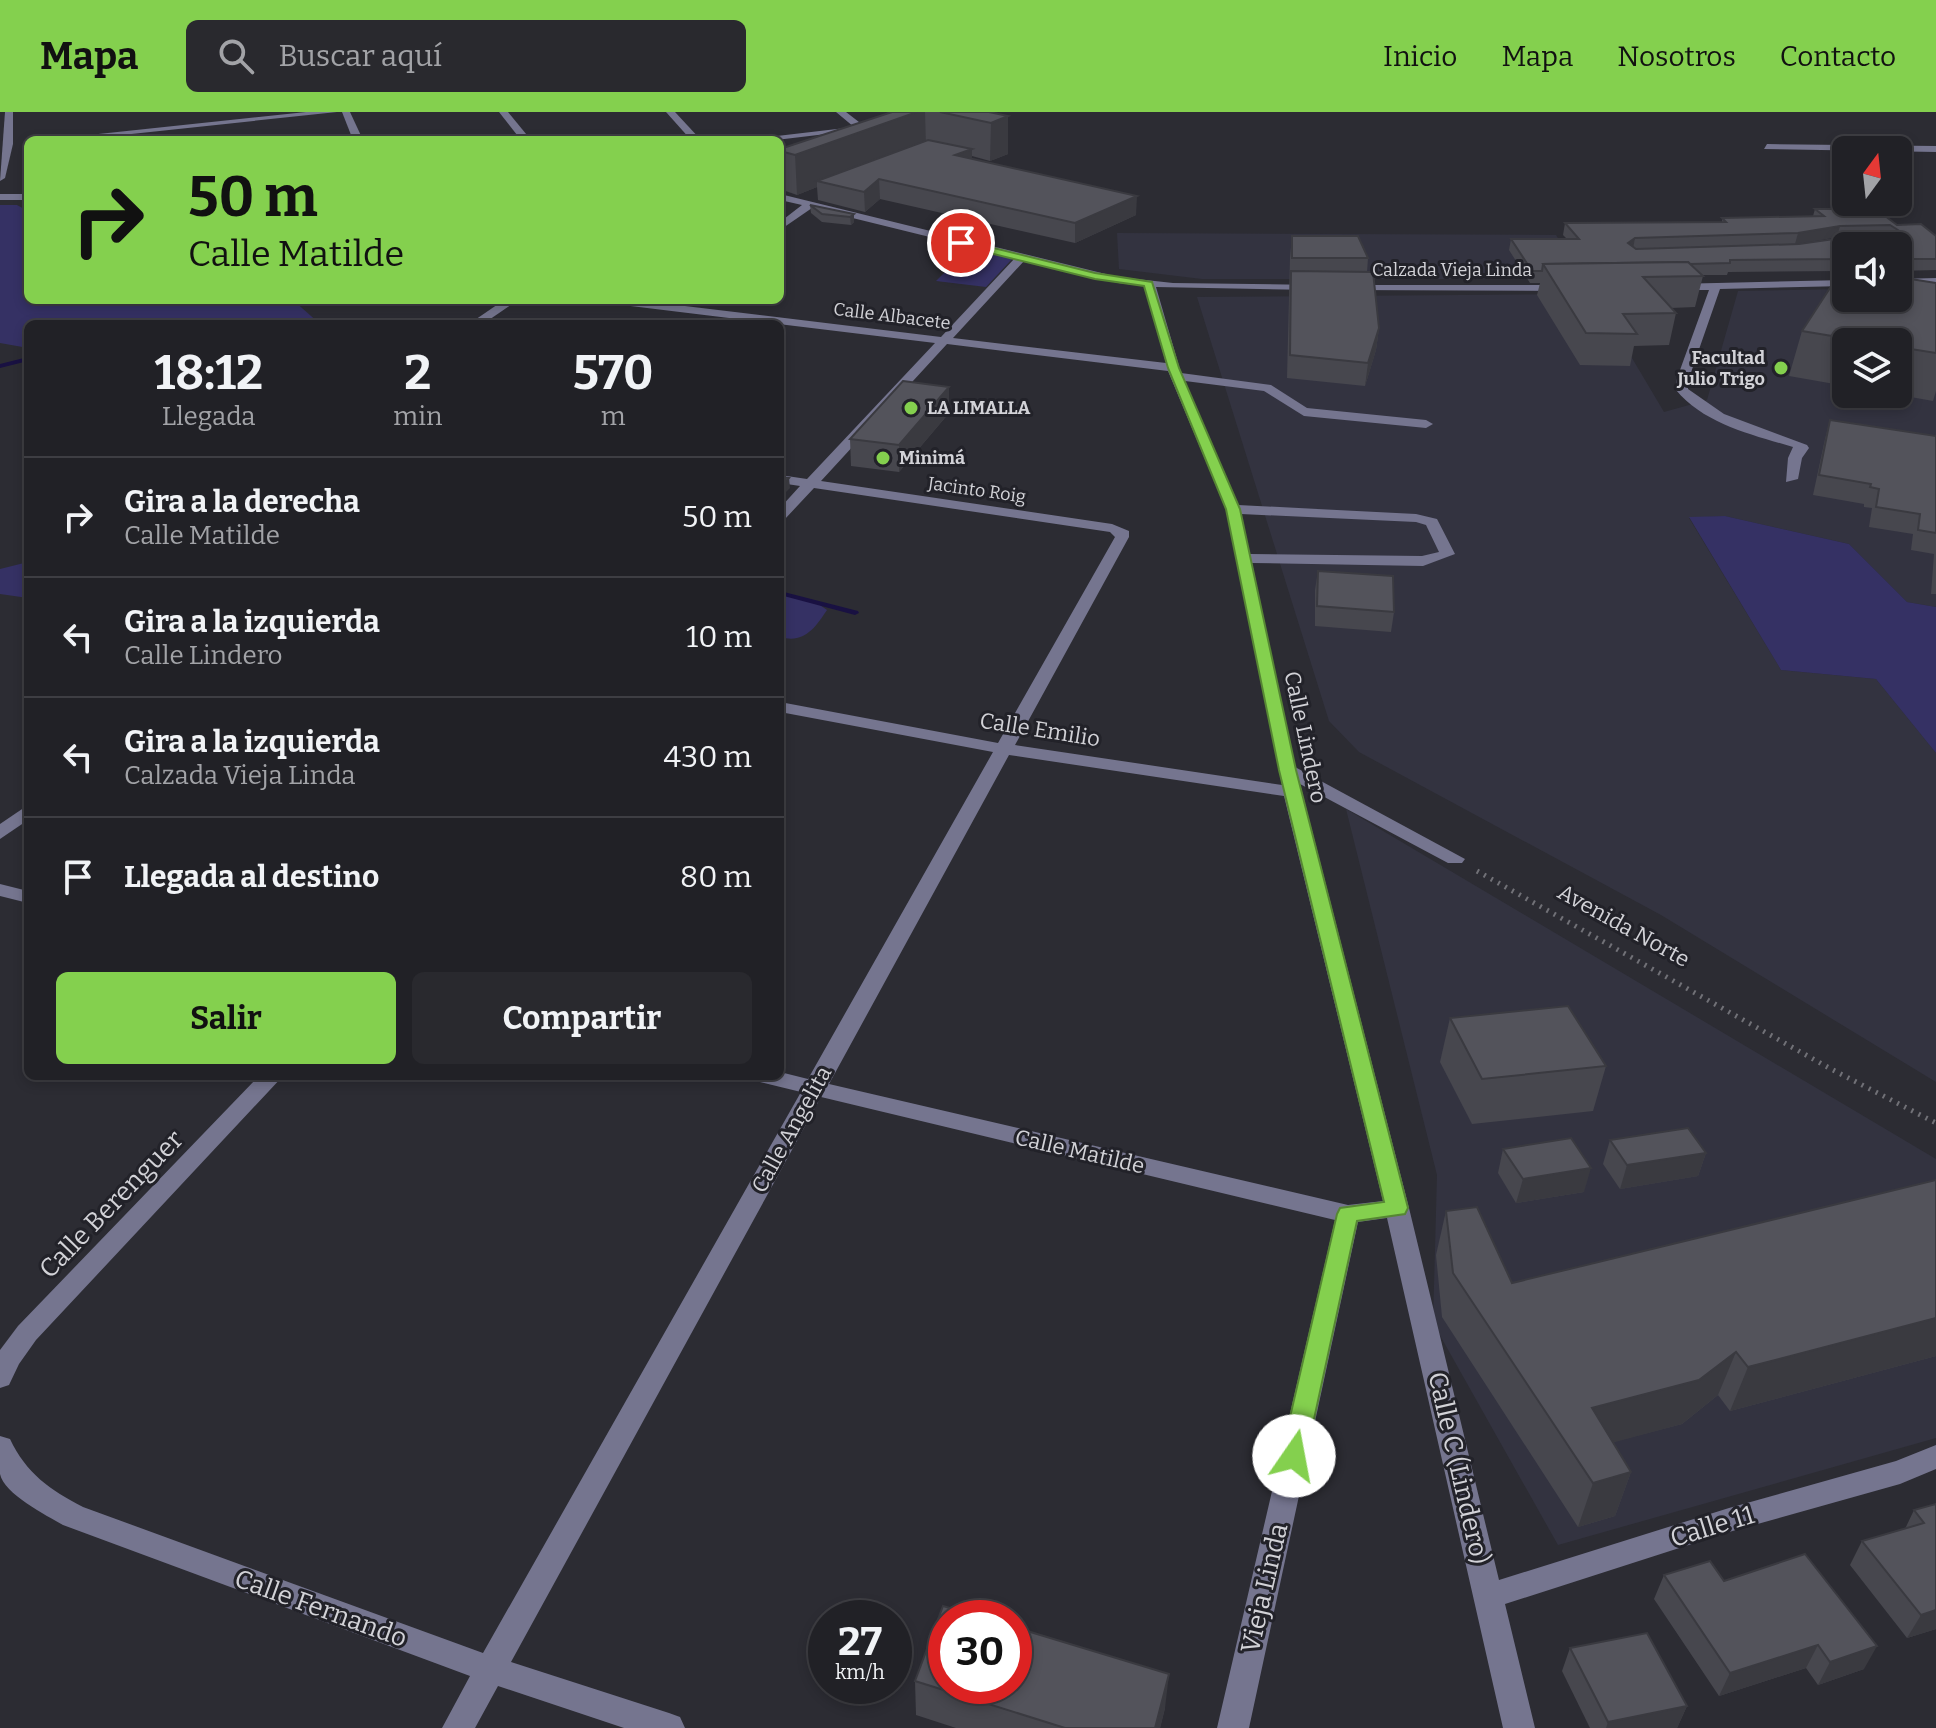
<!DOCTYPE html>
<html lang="es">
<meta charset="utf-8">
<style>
body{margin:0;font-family:Bitter,serif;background:#29292e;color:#f1f3f6;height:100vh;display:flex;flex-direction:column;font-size:30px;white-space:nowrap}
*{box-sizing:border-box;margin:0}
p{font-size:26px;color:#a2a3a7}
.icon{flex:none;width:44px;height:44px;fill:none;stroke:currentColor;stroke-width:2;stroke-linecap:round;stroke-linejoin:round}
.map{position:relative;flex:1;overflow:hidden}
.side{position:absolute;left:24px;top:208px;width:760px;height:760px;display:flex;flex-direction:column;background:#212126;border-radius:12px;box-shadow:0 4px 12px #0003,0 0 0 2px #3e3e43}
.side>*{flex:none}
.hud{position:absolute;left:24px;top:24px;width:760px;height:168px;border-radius:12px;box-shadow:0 4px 12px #0003,0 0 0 2px #3e3e43;background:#84d04e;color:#111;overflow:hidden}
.needle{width:52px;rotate:15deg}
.buttons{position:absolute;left:1832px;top:24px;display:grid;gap:16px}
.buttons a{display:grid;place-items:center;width:80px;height:80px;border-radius:12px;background:#212126;box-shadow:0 4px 12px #0003,0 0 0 2px #3e3e43;font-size:40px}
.speed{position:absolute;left:808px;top:1488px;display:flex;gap:16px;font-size:40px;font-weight:700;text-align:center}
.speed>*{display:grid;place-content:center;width:104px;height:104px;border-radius:50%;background:#212126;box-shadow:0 4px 12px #0003,0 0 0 2px #3e3e43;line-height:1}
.speed small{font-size:20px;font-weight:400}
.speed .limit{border:12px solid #d22;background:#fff;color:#111}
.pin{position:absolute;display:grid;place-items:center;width:68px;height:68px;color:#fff;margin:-34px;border:4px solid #fff;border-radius:50%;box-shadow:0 2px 8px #0007}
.me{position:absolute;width:88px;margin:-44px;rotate:12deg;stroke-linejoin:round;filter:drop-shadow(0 0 6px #0008)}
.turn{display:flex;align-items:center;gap:28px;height:168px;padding:0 32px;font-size:36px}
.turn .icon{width:104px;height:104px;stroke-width:2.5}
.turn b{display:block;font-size:56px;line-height:68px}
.eta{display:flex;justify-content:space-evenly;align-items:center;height:136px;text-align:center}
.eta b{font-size:48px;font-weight:700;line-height:56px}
.action{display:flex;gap:16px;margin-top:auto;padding:16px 32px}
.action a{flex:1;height:92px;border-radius:12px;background:#84d04e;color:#111;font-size:32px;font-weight:700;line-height:92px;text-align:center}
.action a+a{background:#29292e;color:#f1f3f6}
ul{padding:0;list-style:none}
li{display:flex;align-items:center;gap:24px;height:120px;padding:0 32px;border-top:2px solid #3e3e43}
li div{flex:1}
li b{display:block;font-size:30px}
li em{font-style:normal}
header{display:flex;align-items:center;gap:48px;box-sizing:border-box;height:112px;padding:0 40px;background:#84d04e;color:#111}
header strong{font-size:38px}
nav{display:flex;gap:44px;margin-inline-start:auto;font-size:28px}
.search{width:560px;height:72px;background:#29292e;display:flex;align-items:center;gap:20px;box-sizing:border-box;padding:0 28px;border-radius:12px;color:#a2a3a7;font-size:30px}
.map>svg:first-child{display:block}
</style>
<header>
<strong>Mapa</strong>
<div class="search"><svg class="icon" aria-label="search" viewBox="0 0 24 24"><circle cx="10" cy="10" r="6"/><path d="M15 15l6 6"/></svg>Buscar aquí</div>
<nav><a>Inicio</a><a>Mapa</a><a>Nosotros</a><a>Contacto</a></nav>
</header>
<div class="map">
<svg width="1936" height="1616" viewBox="0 0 1936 1616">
<rect width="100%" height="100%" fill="#2c2c33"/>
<g fill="#333340" fill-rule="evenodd">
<path d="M1117 121 1556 123 1584 167H1202L1119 157Z"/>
<path d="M1936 175V495L1907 490 1849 432 1725 404 1689 406 1781 558 1876 567 1936 641V970L1661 803 1359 640 1329 609 1197 185 1594 182 1664 300 1707 288 1738 179 1846 177V186H1898ZM1846 230H1898V282H1846Z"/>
<path d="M1346 697 1936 1047V1326L1558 1433 1433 1211 1437 1063Z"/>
</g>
<g fill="#353164">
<path d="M0 93H17L28 99V188H293L320 212H28V236L0 231Z"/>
<path d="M969 136 1013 146 986 175 936 169Z"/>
<path d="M1725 404 1849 432 1907 490 1936 495V641L1876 567 1781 558 1689 405Z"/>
<path d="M28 450V486L0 482V457Z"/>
<path d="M780 482 817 491 827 498C815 516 804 532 780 525Z"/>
</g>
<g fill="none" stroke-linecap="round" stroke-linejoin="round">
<g fill="#191142" fill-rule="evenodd">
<path d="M28 245V249L0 256V252Z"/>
<path d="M780 479 858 499 859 501 855 503 780 483Z"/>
</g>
<path stroke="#717177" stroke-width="5" stroke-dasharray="2 6" stroke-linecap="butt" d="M1477 759 1831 957 1936 1011"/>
<g fill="#75758f" fill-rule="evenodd">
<path d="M5 0H13V32L5 66 0 69Z"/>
<path d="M306 0H337L75 28H42Z"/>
<path d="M342 0H350L363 28H353Z"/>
<path d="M499 0H508L531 28H521Z"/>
<path d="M666 0H675L701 28H691Z"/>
<path d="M836 0H846L868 17 776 28H744L854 15Z"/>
<path d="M1767 32 1936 34V40L1764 37Z"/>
<rect x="0" y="82" width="28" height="6"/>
<path d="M780 82 1118 165 1173 171 1318 173 1320 175 1314 178 1156 175 1181 261 1271 273 1307 296 1426 308 1433 312 1426 316 1304 304 1264 279 1185 269 1238 393 1416 402 1437 407 1455 442 1423 454 1252 451 1295 655 1465 747 1462 751H1448L1300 672 1409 1096 1499 1468 1729 1396 1896 1349 1936 1333V1357L1900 1372 1729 1420 1505 1492 1535 1616H1503L1387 1106 1358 1110 1249 1616H1217L1335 1108 821 985 511 1550 669 1601 680 1605 685 1616H624L498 1574 475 1616H442L470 1564 63 1413C46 1403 4 1382 0 1362 0 1350 0 1335 0 1324L10 1327C26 1361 50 1378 83 1395L483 1541 801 980 756 969 753 964H780V960L808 967 993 640 780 600V590L998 631 1115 425 1110 420 814 376 785 407 780 408V396L800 374 780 371V363L807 367 935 231 606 191 600 188H635L941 225 1015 146 812 96 780 118V110L802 93 780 88ZM1025 148 1118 171 1144 174 1166 251 953 226ZM947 232 1168 259 1226 397 1282 673 1015 633 1129 425V419L1112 412 821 369ZM1241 402 1416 410 1426 413 1439 440 1422 444 1250 442ZM1009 643 1284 684 1383 1089 1348 1093 829 972Z"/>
<path d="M1936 166V172L1898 173V167Z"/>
<path d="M1846 168V174L1720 177 1688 269V277L1724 302 1807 333 1809 336 1802 346 1798 367 1786 370 1788 346 1793 335C1753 323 1704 312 1676 278V269L1709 178H1674L1668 175 1674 172Z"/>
<path d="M1350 173H1566L1572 176 1566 179 1346 178V174Z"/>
<path d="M504 188H518L483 212H469Z"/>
<path d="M28 693V708L0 727V712Z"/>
<path d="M0 772 28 779V791L0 784Z"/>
<path d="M259 964H283L36 1228 19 1252 9 1273 0 1276V1238L18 1214Z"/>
</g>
</g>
<g fill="#47474e" fill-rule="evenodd">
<path d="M892 0H989L1008 42 990 49 972 44V47L1136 103 1075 131 880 87 865 100 818 88 817 75 797 83 780 77V37Z"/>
<path d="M810 93 854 102V110L851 113 822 110 811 101Z"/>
<path d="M1815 97 1897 113 1936 124V158L1898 159V134H1846V186L1936 171V279L1933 289 1894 282H1898V230H1846V274L1789 264 1802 219 1840 159 1728 160 1727 163H1702L1703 164 1695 195 1671 196 1676 201 1669 233 1634 234 1630 254 1580 253 1537 183 1540 171H1530L1509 138 1511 127H1567L1563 123 1565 111 1722 110V106L1813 104ZM1882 124 1799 132 1635 137 1795 132 1837 125Z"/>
<path d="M1292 124 1368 146 1367 160 1379 216 1376 238 1365 274 1287 266 1290 146Z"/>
<path d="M949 301 899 360 851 354 850 327Z"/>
<path d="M1830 308 1936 324V482H1931L1934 442 1911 438 1913 422 1869 415 1872 396 1864 395V392L1813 383 1825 327Z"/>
<path d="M1318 459 1394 500 1391 520 1315 514V478Z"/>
<path d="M1450 906 1606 954 1593 999 1472 1012 1440 950Z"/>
<path d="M1610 1028 1706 1041 1698 1064 1620 1077 1603 1052Z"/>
<path d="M1503 1037 1584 1080 1516 1091 1498 1061Z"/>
<path d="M1936 1068V1244L1730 1299 1718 1283 1682 1312 1613 1330 1631 1360 1615 1404 1578 1415 1442 1205 1436 1143 1446 1099 1512 1171Z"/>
<path d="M1936 1392V1517L1907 1526 1850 1453 1862 1429 1905 1417 1914 1398Z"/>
<path d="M1664 1463 1724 1469 1864 1557 1818 1573 1806 1556 1719 1584 1654 1487Z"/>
<path d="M1570 1536 1687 1594 1677 1616H1590L1562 1559Z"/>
<path d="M915 1569 1165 1596 1160 1616H956L916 1603Z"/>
</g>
<g fill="#3a3a40">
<path d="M917 0H925L926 34 817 69V75L797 83 795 43Z"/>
<path d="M1008 4V42L990 49 991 11Z"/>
<path d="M972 37V56L955 43Z"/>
<path d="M879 67 880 87 865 100 864 80Z"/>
<path d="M1137 84 1136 103 1075 131V111Z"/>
<path d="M854 102V110L851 113 850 105Z"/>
<path d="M1840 114 1837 125 1795 132 1798 121Z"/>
<path d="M1635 126 1633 137 1628 131Z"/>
<path d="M1379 216 1376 238 1365 274 1368 251Z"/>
<path d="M949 275V301L899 360V333Z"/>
<path d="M789 366 790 376 780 386V376Z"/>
<path d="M1706 1041 1698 1064 1620 1077 1627 1053Z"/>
<path d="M1591 1056 1584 1080 1516 1091 1523 1067Z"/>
<path d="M1936 1206V1244L1730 1299 1748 1255Z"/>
<path d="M1736 1240 1718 1283 1682 1312 1578 1340 1592 1296Z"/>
<path d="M1631 1360 1615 1404 1578 1415 1593 1371Z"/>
<path d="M1936 1498V1517L1907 1526 1921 1503Z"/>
<path d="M1818 1533 1806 1556 1719 1584 1730 1561Z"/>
<path d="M1877 1534 1864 1557 1818 1573 1830 1550Z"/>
<path d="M1169 1562 1165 1596 1160 1616H1155Z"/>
<path d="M1687 1594 1677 1616H1606L1608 1610Z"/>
</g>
<g fill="#53535b" stroke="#3a3a40" stroke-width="2" fill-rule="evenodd">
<path d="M892 0H917L795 43 780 39V37Z"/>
<path d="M940 0H989L1008 4 991 11Z"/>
<path d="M928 28 972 37 955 43 1137 84 1075 111 879 67 864 80 817 69Z"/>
<path d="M810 93 854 102 850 105 822 102Z"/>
<path d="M1815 97H1876L1897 113 1921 112 1936 124V147H1898V134H1846V147L1730 148V151L1690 152 1688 150 1543 152 1542 159H1532L1511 127H1579L1565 111 1726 110 1722 106 1824 104ZM1890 113 1898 118 1895 124 1841 126 1799 132 1636 137 1628 131 1635 126 1798 121 1840 114Z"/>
<path d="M1292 124H1358L1368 146H1292Z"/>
<path d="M1688 150 1703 164 1643 165 1676 201 1623 202 1637 222 1586 221 1543 152Z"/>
<path d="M1843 156H1846V186H1898V165L1936 171V241L1898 235V230H1868L1802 219Z"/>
<path d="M1291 159 1373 160 1379 216 1368 251 1290 243Z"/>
<path d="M903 269 949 275 899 333 850 327Z"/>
<path d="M1830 308 1936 324V421L1918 418 1920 402 1876 395 1879 377 1870 375 1871 372 1819 363Z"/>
<path d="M780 365 789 366 780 376Z"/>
<path d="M1318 459 1393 464 1394 500 1317 494Z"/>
<path d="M1568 894 1606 954 1482 967 1450 906Z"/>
<path d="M1688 1016 1706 1041 1627 1053 1610 1028Z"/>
<path d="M1571 1026 1591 1056 1523 1067 1503 1037Z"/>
<path d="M1936 1068V1206L1748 1255 1736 1240 1699 1268 1592 1296 1631 1360 1593 1371 1453 1161 1446 1099 1477 1095 1512 1171Z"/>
<path d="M1936 1392V1498L1921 1503 1862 1429 1924 1411 1914 1398Z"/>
<path d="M1805 1442 1877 1534 1830 1550 1818 1533 1730 1561 1664 1463 1710 1449 1724 1469Z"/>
<path d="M943 1494 984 1506H946V1574H1014V1515L1169 1562 1155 1616H1065L915 1569Z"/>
<path d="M1647 1521 1687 1594 1608 1610 1570 1536Z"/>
</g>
<path fill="#84d04e" stroke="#568733" stroke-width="2" d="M961 128 1095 161 1152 170 1179 256 1240 397 1296 658 1408 1096 1405 1102 1357 1109 1306 1344 1303 1351 1294 1354 1285 1351 1281 1344 1337 1102 1340 1096 1384 1090 1279 658 1226 397 1168 256 1144 174 1095 167 957 133Z"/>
<g fill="#84d04e" stroke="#222229" stroke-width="3">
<circle cx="1781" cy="256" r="8"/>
<circle cx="911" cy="296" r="8"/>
<circle cx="883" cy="346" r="8"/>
</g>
<g text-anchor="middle" stroke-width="6" stroke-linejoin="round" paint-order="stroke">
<g font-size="18" fill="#d2d2d7" stroke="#222229">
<text x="1452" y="164">Calzada Vieja Linda</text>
<text transform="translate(892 204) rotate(7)" y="6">Calle Albacete</text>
<text transform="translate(977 378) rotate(8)" y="6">Jacinto Roig</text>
</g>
<g font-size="18" font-weight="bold" fill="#d2d2d7" stroke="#222229" text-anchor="start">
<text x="1765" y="252" text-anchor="end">Facultad<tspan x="1765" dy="21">Julio Trigo</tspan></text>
<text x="927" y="302">LA LIMALLA</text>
<text x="899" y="352">Minimá</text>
</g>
<g font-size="22" fill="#d2d2d7" stroke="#222229">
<text transform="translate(1040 617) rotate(9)" y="8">Calle Emilio</text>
<text transform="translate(1306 625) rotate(78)" y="8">Calle Lindero</text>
<text transform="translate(1624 813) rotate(29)" y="8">Avenida Norte</text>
<text transform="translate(791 1017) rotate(-61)" y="8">Calle Angelita</text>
<text transform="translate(1080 1039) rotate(13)" y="8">Calle Matilde</text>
</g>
<g font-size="26" fill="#d2d2d7" stroke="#222229">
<text transform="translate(111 1092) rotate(-46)" y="9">Calle Berenguer</text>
<text transform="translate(1459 1356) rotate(77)" y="9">Calle C (Lindero)</text>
<text transform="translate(1712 1414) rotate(-17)" y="9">Calle 11</text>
<text transform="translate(1264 1476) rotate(-77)" y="9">Vieja Linda</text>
<text transform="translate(321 1496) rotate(20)" y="9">Calle Fernando</text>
</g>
</g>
</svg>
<div class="buttons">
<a><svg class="needle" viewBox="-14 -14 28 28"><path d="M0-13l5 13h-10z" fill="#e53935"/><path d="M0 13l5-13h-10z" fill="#a2a3a7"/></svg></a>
<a><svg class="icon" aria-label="sound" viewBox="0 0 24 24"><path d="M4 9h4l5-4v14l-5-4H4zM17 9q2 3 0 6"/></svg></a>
<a><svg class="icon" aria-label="layers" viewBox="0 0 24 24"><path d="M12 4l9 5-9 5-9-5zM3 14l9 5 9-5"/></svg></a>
</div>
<div class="speed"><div>27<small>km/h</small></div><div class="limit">30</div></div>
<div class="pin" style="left:961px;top:131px;background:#d93025"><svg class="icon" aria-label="arrive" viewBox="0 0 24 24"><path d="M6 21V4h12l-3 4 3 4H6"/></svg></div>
<svg class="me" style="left:1294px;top:1344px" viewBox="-20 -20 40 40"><circle r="19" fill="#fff"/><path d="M0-13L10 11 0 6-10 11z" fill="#84d04e"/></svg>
<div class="hud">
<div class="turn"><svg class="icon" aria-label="right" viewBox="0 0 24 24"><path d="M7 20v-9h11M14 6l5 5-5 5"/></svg><div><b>50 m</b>Calle Matilde</div></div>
</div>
<section class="side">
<div class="eta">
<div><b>18:12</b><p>Llegada</p></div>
<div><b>2</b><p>min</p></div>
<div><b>570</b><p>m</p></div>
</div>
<ul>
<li><svg class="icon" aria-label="right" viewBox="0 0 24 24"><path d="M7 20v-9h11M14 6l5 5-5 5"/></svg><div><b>Gira a la derecha</b><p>Calle Matilde</p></div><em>50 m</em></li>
<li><svg class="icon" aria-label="left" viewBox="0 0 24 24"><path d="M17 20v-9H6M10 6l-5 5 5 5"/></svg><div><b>Gira a la izquierda</b><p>Calle Lindero</p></div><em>10 m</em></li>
<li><svg class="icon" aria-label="left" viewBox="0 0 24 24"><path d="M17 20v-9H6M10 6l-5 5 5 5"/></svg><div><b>Gira a la izquierda</b><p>Calzada Vieja Linda</p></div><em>430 m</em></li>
<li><svg class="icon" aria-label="arrive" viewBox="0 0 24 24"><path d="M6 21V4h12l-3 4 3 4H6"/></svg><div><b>Llegada al destino</b></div><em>80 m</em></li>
</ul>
<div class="action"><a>Salir</a><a>Compartir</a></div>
</section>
</div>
